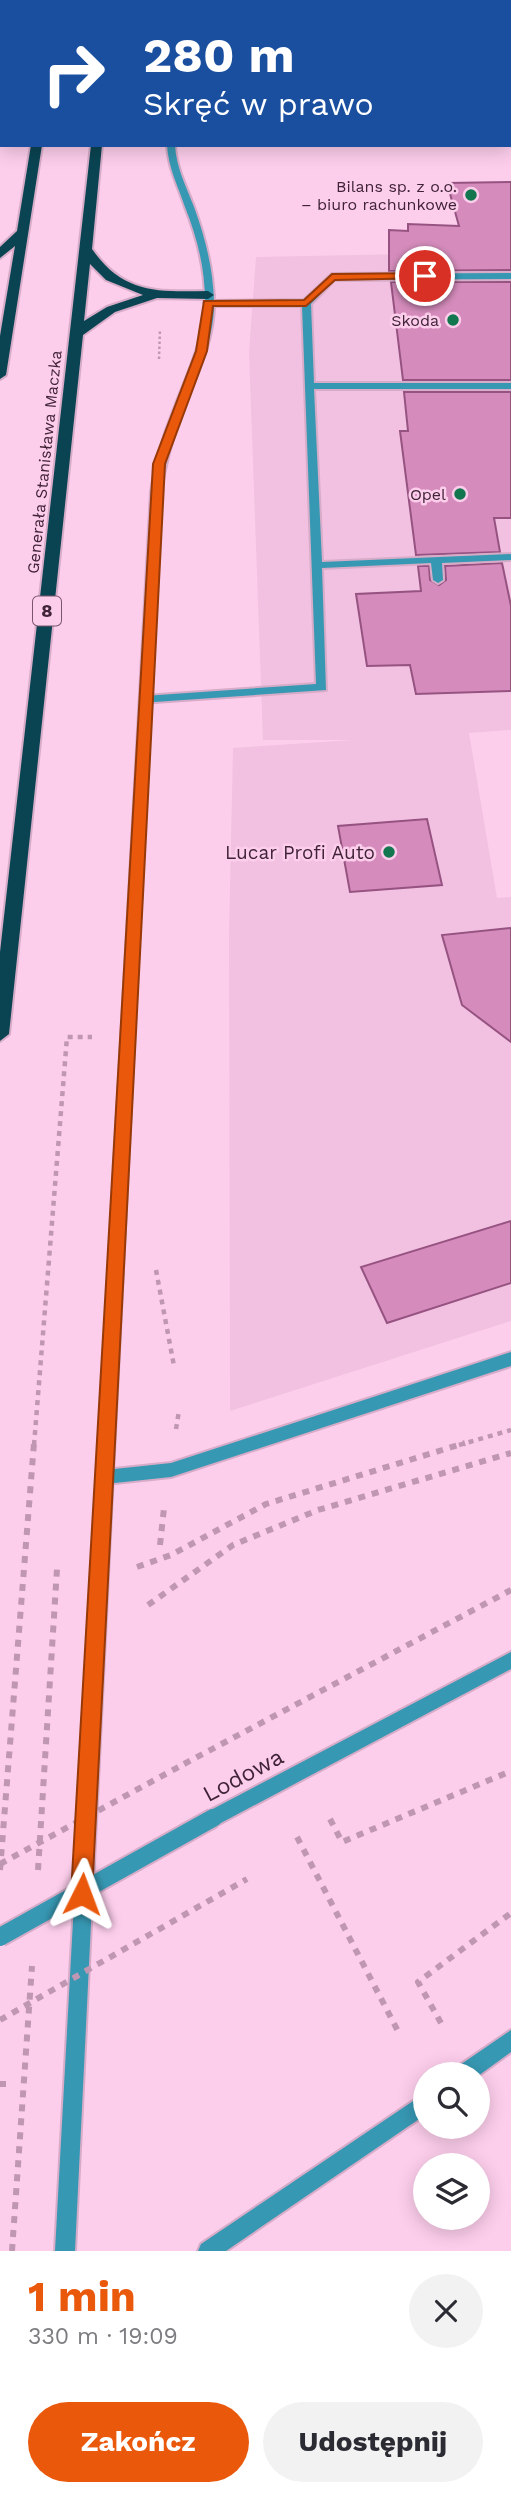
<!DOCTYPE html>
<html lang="pl">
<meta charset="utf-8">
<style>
body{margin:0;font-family:"Work Sans",sans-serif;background:#f2f2f3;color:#2b2b33;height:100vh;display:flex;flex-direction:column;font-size:26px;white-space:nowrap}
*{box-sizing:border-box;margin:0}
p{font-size:23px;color:#7c7c81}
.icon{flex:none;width:38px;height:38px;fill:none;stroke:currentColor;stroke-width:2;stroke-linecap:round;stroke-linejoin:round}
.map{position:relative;height:2251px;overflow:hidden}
.sheet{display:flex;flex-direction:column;background:#fff;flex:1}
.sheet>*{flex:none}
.top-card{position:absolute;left:0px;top:0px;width:511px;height:147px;box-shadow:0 4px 18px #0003;background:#1a4fa0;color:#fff;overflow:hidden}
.fabs{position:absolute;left:413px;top:2062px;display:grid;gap:14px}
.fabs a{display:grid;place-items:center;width:77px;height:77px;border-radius:50%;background:#fff;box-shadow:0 4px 18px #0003;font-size:35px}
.pin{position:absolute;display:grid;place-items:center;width:60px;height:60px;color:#fff;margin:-30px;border:4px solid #fff;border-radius:50%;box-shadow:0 2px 7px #0007}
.me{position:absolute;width:77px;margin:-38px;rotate:3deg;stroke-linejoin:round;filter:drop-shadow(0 0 5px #0008)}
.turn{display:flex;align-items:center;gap:24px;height:147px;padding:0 28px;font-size:32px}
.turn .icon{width:91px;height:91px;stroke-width:2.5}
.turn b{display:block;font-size:49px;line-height:60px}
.round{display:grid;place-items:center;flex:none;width:74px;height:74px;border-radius:37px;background:#f2f2f3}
.overview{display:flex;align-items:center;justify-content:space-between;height:119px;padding:0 28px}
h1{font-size:42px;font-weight:700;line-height:52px;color:#ea580c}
.primary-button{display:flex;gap:14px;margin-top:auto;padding:14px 28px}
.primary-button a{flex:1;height:80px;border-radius:42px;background:#ea580c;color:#fff;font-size:28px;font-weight:700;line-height:80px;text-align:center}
.primary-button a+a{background:#f2f2f3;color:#2b2b33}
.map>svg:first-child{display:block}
</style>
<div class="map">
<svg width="511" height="2251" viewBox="0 0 511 2251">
<rect width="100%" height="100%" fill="#fdceec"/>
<path fill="#f2c0e1" d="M511 252V730L469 733 497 898 511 897V1321L230 1411 229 933 233 748 353 740H263L249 352 256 257Z"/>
<g fill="#d58cbc" stroke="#965381" stroke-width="2">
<path d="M511 182V270L389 271V230L408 231V224L459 226 447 183Z"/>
<path d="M391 282H511V380H403Z"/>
<path d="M404 392H511V518H494L500 552 416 555 400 431H408Z"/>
<path d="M502 563 511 606V691L416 694 410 665 367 666 356 594 421 591 418 566H429L430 580 439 585 446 580 445 566Z"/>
<path d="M427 819 442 885 350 892 338 826Z"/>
<path d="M511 928V1042L462 1005 442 935Z"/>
<path d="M511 1221V1283L387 1323 361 1267Z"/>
</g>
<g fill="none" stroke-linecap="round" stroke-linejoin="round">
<defs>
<g id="service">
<path d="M511 273V279L334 280 311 304 314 383H511V389H314L322 562 511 554V560L442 563 443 580 438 583 433 580 431 563 322 568 326 690 140 703V697L144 696 316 684 302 306H208L204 303 205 301 304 300 332 274Z"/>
<path d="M511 1352V1366L171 1477 105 1484 99 1482 97 1477 99 1472 105 1470 171 1463Z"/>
</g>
<g id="minor">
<rect x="172" y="0" width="8" height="2"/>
<path d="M167 145H175C176 167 186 186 194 207 205 237 213 268 214 301 215 339 197 374 183 409 173 436 165 463 161 492L75 2251H55L151 492C155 463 163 436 174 409 187 374 205 339 205 301 205 268 197 237 185 207 178 186 168 167 167 145Z"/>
<path d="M511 2030V2052L478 2076V2074H454L457 2067Z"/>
<path d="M425 2093V2115L226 2251H198L201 2244Z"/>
</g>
<path id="tertiary" d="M511 1652V1669L219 1824 213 1827 207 1824 204 1818 207 1812Z"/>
<g id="trunk">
<path d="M56 0H66L55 2Z"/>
<rect x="108" y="0" width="10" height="2"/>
<path d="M31 145H42L6 375 0 379V336L15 246 0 258V247L17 231Z"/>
<path d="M91 145H102L92 249C123 294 158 292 208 291L214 295 208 299 157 298 115 312 83 335 9 1034 0 1041V952ZM90 264 106 280 143 295 107 307 84 321Z"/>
</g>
</defs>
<use href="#service" stroke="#d7acc8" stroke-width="4"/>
<use href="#minor" stroke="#d7acc8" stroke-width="4"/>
<use href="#tertiary" stroke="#d7acc8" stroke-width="4"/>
<use href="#trunk" stroke="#d7acc8" stroke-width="4"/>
<g stroke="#c097b2" stroke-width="2.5" stroke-dasharray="2.5 2.5" stroke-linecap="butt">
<path d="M0 70 2 61"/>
<path d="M159 359 160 329"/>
</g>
<g stroke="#c097b2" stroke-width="4.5" stroke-dasharray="5 5" stroke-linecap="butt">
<path d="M156 1270 174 1366"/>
<path d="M176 1429 179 1411"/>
<path d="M34 1445 67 1037H92"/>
<path d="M459 1445 511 1430"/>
</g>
<g stroke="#c097b2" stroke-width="6" stroke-dasharray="7 7" stroke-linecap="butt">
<path d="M160 1545 164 1508"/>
<path d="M137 1567 171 1555 266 1504 465 1443"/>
<path d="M148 1605 233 1545 318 1510 511 1453"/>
<path d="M184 1764 511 1590"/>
<path d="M330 1819 342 1842 511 1771"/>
<path d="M297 1837 400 2035"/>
<path d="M0 1870 34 1443"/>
<path d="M38 1870 57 1569H62"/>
<path d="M441 2023 418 1982 511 1913"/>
<path d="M0 2084H6"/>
<path d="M12 2251 32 1966"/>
</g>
<use href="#service" fill="#3798b3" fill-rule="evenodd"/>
<use href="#minor" fill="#3798b3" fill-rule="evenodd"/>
<use href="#tertiary" fill="#3798b3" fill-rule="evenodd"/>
<use href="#trunk" fill="#0a4452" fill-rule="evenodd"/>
<defs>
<path id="tertiary-bridge" d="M0 1937 213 1818"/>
</defs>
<use href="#tertiary-bridge" stroke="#d7acc8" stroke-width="22" stroke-linecap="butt"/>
<g stroke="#c097b2" stroke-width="6" stroke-dasharray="7 7" stroke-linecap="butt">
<path d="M0 1864 184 1764"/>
<path d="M0 2020 247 1879"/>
</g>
<use href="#tertiary-bridge" stroke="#3798b3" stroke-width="18"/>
</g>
<path fill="#ea580c" stroke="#983908" stroke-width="2" d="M425 273 429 278 335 280 306 306H213L207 351 165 464 92 1894 89 1901 82 1904 74 1901 71 1894 153 464 196 351 204 301 304 300 332 274Z"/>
<g fill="#12764e" stroke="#fdceec" stroke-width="2.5">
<circle cx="471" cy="195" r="7"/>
<circle cx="453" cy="320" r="7"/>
<circle cx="460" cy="494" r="7"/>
<circle cx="389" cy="852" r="7"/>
</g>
<g text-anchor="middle" stroke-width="5" stroke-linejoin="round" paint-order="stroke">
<g font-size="16" fill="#402337" stroke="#fdceec" text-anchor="end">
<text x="457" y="192">Bilans sp. z o.o.<tspan x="457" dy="18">– biuro rachunkowe</tspan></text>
<text x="439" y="326">Skoda</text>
<text x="446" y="500">Opel</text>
</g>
<g font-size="16" fill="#402337" stroke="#fdceec">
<text transform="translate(44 462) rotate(-84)" y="6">Generała Stanisława Maczka</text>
</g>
<rect fill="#fdceec" stroke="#79566d" stroke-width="2" x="33" y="596.5" width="28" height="29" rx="5"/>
<g font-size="18" font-weight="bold" fill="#402337">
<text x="47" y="617">8</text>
</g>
<g font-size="19" fill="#402337" stroke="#fdceec" text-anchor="end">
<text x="375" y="859">Lucar Profi Auto</text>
</g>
<g font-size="23" fill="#402337" stroke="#fdceec">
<text transform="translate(243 1775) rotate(-28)" y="8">Lodowa</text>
</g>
</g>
</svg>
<div class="fabs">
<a><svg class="icon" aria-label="search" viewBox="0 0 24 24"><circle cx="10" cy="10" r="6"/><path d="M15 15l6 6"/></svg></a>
<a><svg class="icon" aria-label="layers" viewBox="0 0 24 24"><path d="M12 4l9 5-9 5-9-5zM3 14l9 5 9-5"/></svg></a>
</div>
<div class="pin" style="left:425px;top:276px;background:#d93025"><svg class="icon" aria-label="arrive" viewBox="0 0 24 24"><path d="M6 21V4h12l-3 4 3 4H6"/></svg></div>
<svg class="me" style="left:82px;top:1894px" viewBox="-20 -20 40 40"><path d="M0-17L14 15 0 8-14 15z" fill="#ea580c" stroke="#fff" stroke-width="4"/></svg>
<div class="top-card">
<div class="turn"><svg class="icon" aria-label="right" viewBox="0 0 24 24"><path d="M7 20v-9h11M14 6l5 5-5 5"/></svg><div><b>280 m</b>Skręć w prawo</div></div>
</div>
</div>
<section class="sheet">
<div class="overview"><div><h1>1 min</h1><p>330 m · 19:09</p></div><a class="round"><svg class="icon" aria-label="close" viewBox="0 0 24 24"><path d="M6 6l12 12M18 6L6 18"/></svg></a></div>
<div class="primary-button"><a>Zakończ</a><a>Udostępnij</a></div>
</section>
